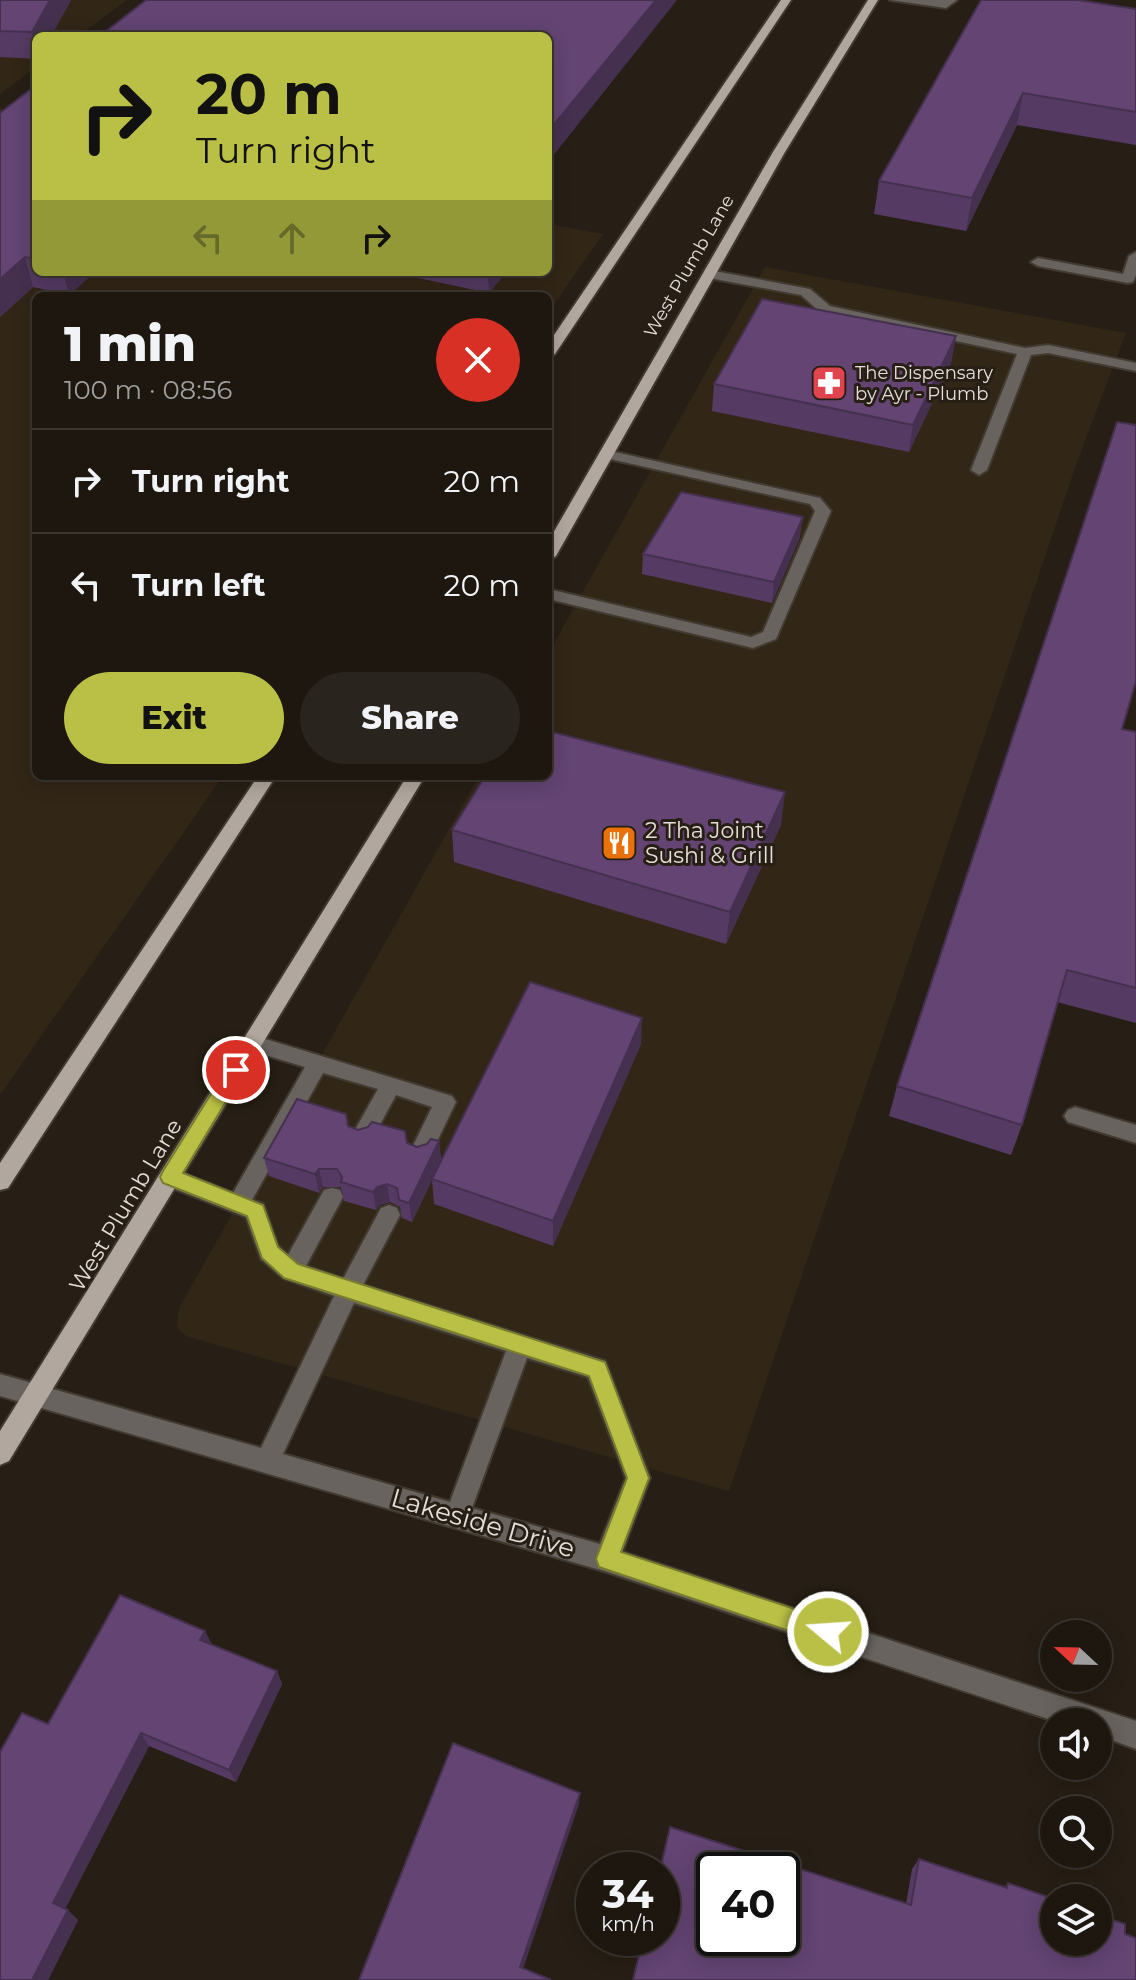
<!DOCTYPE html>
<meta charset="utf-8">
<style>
body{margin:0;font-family:Montserrat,sans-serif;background:#2a241e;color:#f1f3f6;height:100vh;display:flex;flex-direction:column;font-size:30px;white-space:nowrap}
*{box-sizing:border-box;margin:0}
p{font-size:26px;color:#a09f9f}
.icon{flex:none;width:44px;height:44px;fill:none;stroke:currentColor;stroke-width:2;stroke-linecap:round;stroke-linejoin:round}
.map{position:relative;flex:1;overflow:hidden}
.drawer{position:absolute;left:32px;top:292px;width:520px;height:488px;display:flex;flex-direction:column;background:#1d1710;border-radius:12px;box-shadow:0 4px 20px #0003,0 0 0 2px #3b3630}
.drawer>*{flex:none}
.banner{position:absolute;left:32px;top:32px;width:520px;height:244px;border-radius:12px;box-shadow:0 4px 20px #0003,0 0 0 2px #3b3630;background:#bac045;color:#111;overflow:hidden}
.needle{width:52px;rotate:292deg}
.fabs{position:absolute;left:1040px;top:1620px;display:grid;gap:16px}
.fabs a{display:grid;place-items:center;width:72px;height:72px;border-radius:50%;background:#1d1710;box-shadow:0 4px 20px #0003,0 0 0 2px #3b3630;font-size:40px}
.speed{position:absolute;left:576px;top:1852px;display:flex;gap:16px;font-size:40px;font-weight:700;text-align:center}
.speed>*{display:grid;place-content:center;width:104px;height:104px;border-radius:50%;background:#1d1710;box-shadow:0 4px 20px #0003,0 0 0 2px #3b3630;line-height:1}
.speed small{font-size:20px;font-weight:400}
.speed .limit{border:4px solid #111;border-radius:12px;background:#fff;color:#111}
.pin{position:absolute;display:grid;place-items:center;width:68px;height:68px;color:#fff;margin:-34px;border:4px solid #fff;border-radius:50%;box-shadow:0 2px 8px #0007}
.me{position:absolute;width:88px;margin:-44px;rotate:288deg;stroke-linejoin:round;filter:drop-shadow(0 0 6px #0008)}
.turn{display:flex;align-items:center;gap:28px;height:168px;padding:0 32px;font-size:36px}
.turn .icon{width:104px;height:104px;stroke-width:2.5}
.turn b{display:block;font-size:56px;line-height:68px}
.lanes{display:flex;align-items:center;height:76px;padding:0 32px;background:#0003;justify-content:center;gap:40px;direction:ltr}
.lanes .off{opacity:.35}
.round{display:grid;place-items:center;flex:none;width:84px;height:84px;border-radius:42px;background:#2a241e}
.head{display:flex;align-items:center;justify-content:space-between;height:136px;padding:0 32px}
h1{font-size:48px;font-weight:800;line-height:60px}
.action{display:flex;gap:16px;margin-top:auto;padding:16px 32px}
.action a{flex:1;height:92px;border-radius:48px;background:#bac045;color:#111;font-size:32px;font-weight:800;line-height:92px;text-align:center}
.action a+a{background:#2a241e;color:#f1f3f6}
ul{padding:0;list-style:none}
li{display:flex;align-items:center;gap:24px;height:104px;padding:0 32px;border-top:2px solid #3b3630}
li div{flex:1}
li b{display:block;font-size:30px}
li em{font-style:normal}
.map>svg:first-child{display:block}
</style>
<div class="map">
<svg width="1136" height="1980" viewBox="0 0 1136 1980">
<rect width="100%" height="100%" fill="#271f15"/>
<g fill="#322617">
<path d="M0 0H127L78 36H36V67L0 94Z"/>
<path d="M0 105 6 118 36 272H548V224L603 234 548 313V296H36V776H223L0 1095Z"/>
<path d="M765 267 1126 333 1078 459 729 1491 186 1336 177 1327 179 1308 479 776H548V654Z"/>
</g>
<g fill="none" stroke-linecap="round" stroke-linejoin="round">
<defs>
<g id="minor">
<path d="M890 0H957L946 8Z"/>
<path d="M1136 252V275L1133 282 1128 283 1038 266 1031 262 1038 258 1123 274 1129 256Z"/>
<path d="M709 270 810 289 830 306 1025 348 1048 345 1136 363V371L1048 353 1031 355 987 470 979 475 971 470 1017 354 820 312 801 295 704 277V271Z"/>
<path d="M606 450 820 498 831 511 776 639 753 648 548 599V589L751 637 763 632 815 511 810 504 601 457 599 454Z"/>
<path d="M252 1035 452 1096 456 1102 431 1154 428 1160 420 1163 412 1160 409 1154 432 1107 396 1095 370 1143 362 1146 354 1143 351 1137 378 1089 323 1073 252 1200 263 1204 278 1246 288 1255 324 1190 332 1188 340 1190 343 1197 306 1266 343 1279 381 1208 389 1205 397 1208 400 1215 363 1285 605 1361 650 1478 622 1552 1136 1721V1749L1098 1735V1722H1057L607 1572 0 1396V1374L261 1448 334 1296 283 1278 261 1259 246 1217 162 1184 159 1177 162 1170 170 1168 233 1193 305 1067 245 1049 242 1043 245 1037ZM354 1303 506 1351 450 1502 283 1454ZM527 1358 588 1377 626 1478 600 1544 472 1508Z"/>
<path d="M1075 1107 1136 1125V1143L1068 1122 1064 1116 1068 1110Z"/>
</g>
<g id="major">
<path d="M781 0H791L555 354 548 358V344Z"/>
<path d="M868 0H878L785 152 556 556 548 561V542L773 152Z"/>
<path d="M258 776H276L8 1188 0 1190V1163Z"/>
<path d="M407 776H425L9 1461 0 1465V1431Z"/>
</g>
</defs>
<use href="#minor" stroke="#413a30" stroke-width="4"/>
<use href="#major" stroke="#413a30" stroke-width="4"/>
<use href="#minor" fill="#68635f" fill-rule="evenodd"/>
<use href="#major" fill="#b1a79e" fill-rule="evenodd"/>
</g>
<g fill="#553a63">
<path d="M0 0H71L51 36H36V59L0 57Z"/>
<path d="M1136 9V145L1017 125 966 231 874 214 879 181Z"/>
<path d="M36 85V272H95L69 295 33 287 0 317Z"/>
<path d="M390 272H506L489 293Z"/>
<path d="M956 336 951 363 909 452 712 411 714 384Z"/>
<path d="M800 537 772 603 642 574 643 554Z"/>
<path d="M1122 729 1136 732V1023L1057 1002 1022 1125 1011 1155 889 1116 897 1086Z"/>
<path d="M781 825 726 944 454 862 452 830Z"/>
<path d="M641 1044 553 1246 434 1204 432 1180 412 1222 402 1218 400 1207 390 1202 380 1205 376 1210 344 1201 341 1187H323L319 1193 269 1176 264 1158 348 1126 358 1130 407 1143 417 1147 439 1141 441 1160Z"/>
<path d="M205 1631 212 1645 277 1671 282 1684 236 1782 149 1746 65 1909 78 1920 48 1980V1724Z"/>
<path d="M919 1859 1004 1888 1008 1883 1125 1934 1136 1980 906 1904 912 1869Z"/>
</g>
<g fill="#453050">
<path d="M50 0H71L51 36H36V52L32 32Z"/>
<path d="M656 0H677L548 162V132Z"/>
<path d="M1023 93 1017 125 966 231 972 198Z"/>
<path d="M25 257 33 287 0 317V279Z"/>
<path d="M63 272H95L69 295Z"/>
<path d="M488 272H506L489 293Z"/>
<path d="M956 336 951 363 909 452 913 425Z"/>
<path d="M803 517 800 537 772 603 774 582Z"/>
<path d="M785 792 781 825 726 944 730 912Z"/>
<path d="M642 1018 641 1044 553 1246V1221Z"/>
<path d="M439 1141 441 1160 412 1222 409 1203Z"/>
<path d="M319 1169 323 1187 319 1193 315 1174Z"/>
<path d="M387 1184 390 1202 380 1205 376 1210 373 1192 377 1187Z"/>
<path d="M205 1631 212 1645 200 1640Z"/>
<path d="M277 1671 282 1684 236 1782 229 1770Z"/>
<path d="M141 1733 149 1746 63 1913 53 1903Z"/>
<path d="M580 1793 579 1804 521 1975 520 1967Z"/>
<path d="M68 1910 78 1920 48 1980H32Z"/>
</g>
<g fill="#634473" stroke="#453050" stroke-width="2" fill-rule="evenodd">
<path d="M0 0H50L32 32 0 31Z"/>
<path d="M146 0H656L548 132V36H100Z"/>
<path d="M981 0H1078L1136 9V112L1023 93 972 198 879 181Z"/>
<path d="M36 85V259L25 257 0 279V113Z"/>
<path d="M762 299 956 336 913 425 714 384Z"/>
<path d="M1117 422 1136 425V681L1122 729 1136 732V988L1067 970 1022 1125 897 1086Z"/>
<path d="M681 492 803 517 774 582 643 554Z"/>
<path d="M548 731 785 792 730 912 452 830 485 776H548Z"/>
<path d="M530 982 642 1018 553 1221 432 1179Z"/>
<path d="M297 1099 346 1114 348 1126 358 1130 368 1127 372 1122 405 1131 407 1143 417 1147 427 1144 431 1139 439 1141 409 1203 399 1200 397 1188 387 1184 377 1187 373 1192 341 1182 342 1177 337 1169H319L315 1174 264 1158Z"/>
<path d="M120 1595 205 1631 200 1640 277 1671 229 1770 141 1733 53 1903 68 1910 32 1980H0V1752L22 1713 48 1724Z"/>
<path d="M453 1743 580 1793 520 1967 551 1980H359Z"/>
<path d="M670 1827 911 1905 919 1859 1007 1888 1008 1883 1054 1899V1942H1098V1915L1125 1924V1934L1136 1938V1980H633L643 1938H662V1870H660ZM714 1870H782V1938H714Z"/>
</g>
<path fill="#bac045" stroke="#797d2d" stroke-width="2" d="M236 1062 242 1065 245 1070 183 1173 263 1205 278 1247 298 1264 605 1362 649 1478 621 1552 828 1620 837 1624 840 1632 837 1641 828 1644 599 1567 596 1559 627 1478 589 1376 284 1278 262 1258 247 1216 163 1183 160 1177 163 1171 229 1065Z"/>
<defs>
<symbol id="pharmacy-square" viewBox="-11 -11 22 22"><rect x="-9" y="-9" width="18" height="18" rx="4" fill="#e0444e" stroke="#271f15"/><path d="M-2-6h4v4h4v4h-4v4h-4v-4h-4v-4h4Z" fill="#fff"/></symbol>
<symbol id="restaurant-square" viewBox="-11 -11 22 22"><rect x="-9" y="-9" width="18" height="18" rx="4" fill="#e8710a" stroke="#271f15"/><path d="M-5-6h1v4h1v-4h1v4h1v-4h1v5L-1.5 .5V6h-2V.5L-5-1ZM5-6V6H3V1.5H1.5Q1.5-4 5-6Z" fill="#fff"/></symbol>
</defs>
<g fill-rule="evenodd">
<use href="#pharmacy-square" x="809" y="363" width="40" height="40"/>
<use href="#restaurant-square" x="599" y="823" width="40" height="40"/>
</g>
<g text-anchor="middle" stroke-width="6" stroke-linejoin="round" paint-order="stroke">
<g font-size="18" fill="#e4ded8" stroke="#271f15">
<text transform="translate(689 266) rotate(-60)" y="6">West Plumb Lane</text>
</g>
<g font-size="18" fill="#e4ded8" stroke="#271f15" text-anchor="start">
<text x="855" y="379">The Dispensary<tspan x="855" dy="21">by Ayr - Plumb</tspan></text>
</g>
<g font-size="22" fill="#e4ded8" stroke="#271f15" text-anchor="start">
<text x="645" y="838">2 Tha Joint<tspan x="645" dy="25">Sushi &amp; Grill</tspan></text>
</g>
<g font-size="22" fill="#e4ded8" stroke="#271f15">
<text transform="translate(125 1205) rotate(-59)" y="8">West Plumb Lane</text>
</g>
<g font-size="26" fill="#e4ded8" stroke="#271f15">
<text transform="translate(483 1523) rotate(16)" y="9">Lakeside Drive</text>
</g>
</g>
</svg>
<div class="fabs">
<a><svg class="needle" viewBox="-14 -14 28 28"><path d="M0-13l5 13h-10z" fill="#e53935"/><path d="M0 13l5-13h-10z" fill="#a09f9f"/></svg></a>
<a><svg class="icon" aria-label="sound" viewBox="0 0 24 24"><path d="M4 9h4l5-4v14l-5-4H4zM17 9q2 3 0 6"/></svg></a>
<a><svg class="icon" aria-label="search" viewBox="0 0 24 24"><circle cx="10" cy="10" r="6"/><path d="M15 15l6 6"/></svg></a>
<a><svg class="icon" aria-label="layers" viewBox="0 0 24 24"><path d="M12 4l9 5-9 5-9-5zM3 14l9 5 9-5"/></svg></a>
</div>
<div class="speed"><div>34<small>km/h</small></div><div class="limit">40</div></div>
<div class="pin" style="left:236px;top:1070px;background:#d93025"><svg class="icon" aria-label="arrive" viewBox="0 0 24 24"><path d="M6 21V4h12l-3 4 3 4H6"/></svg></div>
<svg class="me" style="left:828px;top:1632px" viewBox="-20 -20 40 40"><circle r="17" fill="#bac045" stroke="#fff" stroke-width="3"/><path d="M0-11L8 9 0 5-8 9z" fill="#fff"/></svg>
<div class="banner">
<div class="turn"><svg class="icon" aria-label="right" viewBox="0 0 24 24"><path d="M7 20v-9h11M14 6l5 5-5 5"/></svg><div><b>20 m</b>Turn right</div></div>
<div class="lanes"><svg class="icon off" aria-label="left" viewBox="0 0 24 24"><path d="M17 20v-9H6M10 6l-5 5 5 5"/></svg><svg class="icon off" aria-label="ahead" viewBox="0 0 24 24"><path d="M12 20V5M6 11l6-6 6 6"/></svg><svg class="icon" aria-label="right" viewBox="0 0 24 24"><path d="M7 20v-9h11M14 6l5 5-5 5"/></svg></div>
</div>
<section class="drawer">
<div class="head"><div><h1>1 min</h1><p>100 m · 08:56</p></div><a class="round" style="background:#d93025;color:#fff"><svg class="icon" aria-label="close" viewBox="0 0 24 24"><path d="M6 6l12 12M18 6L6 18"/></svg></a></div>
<ul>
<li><svg class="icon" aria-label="right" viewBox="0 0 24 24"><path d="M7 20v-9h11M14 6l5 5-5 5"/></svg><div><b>Turn right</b></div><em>20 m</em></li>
<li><svg class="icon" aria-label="left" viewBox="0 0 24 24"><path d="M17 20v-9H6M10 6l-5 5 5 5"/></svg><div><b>Turn left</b></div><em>20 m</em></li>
</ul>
<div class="action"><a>Exit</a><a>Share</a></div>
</section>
</div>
